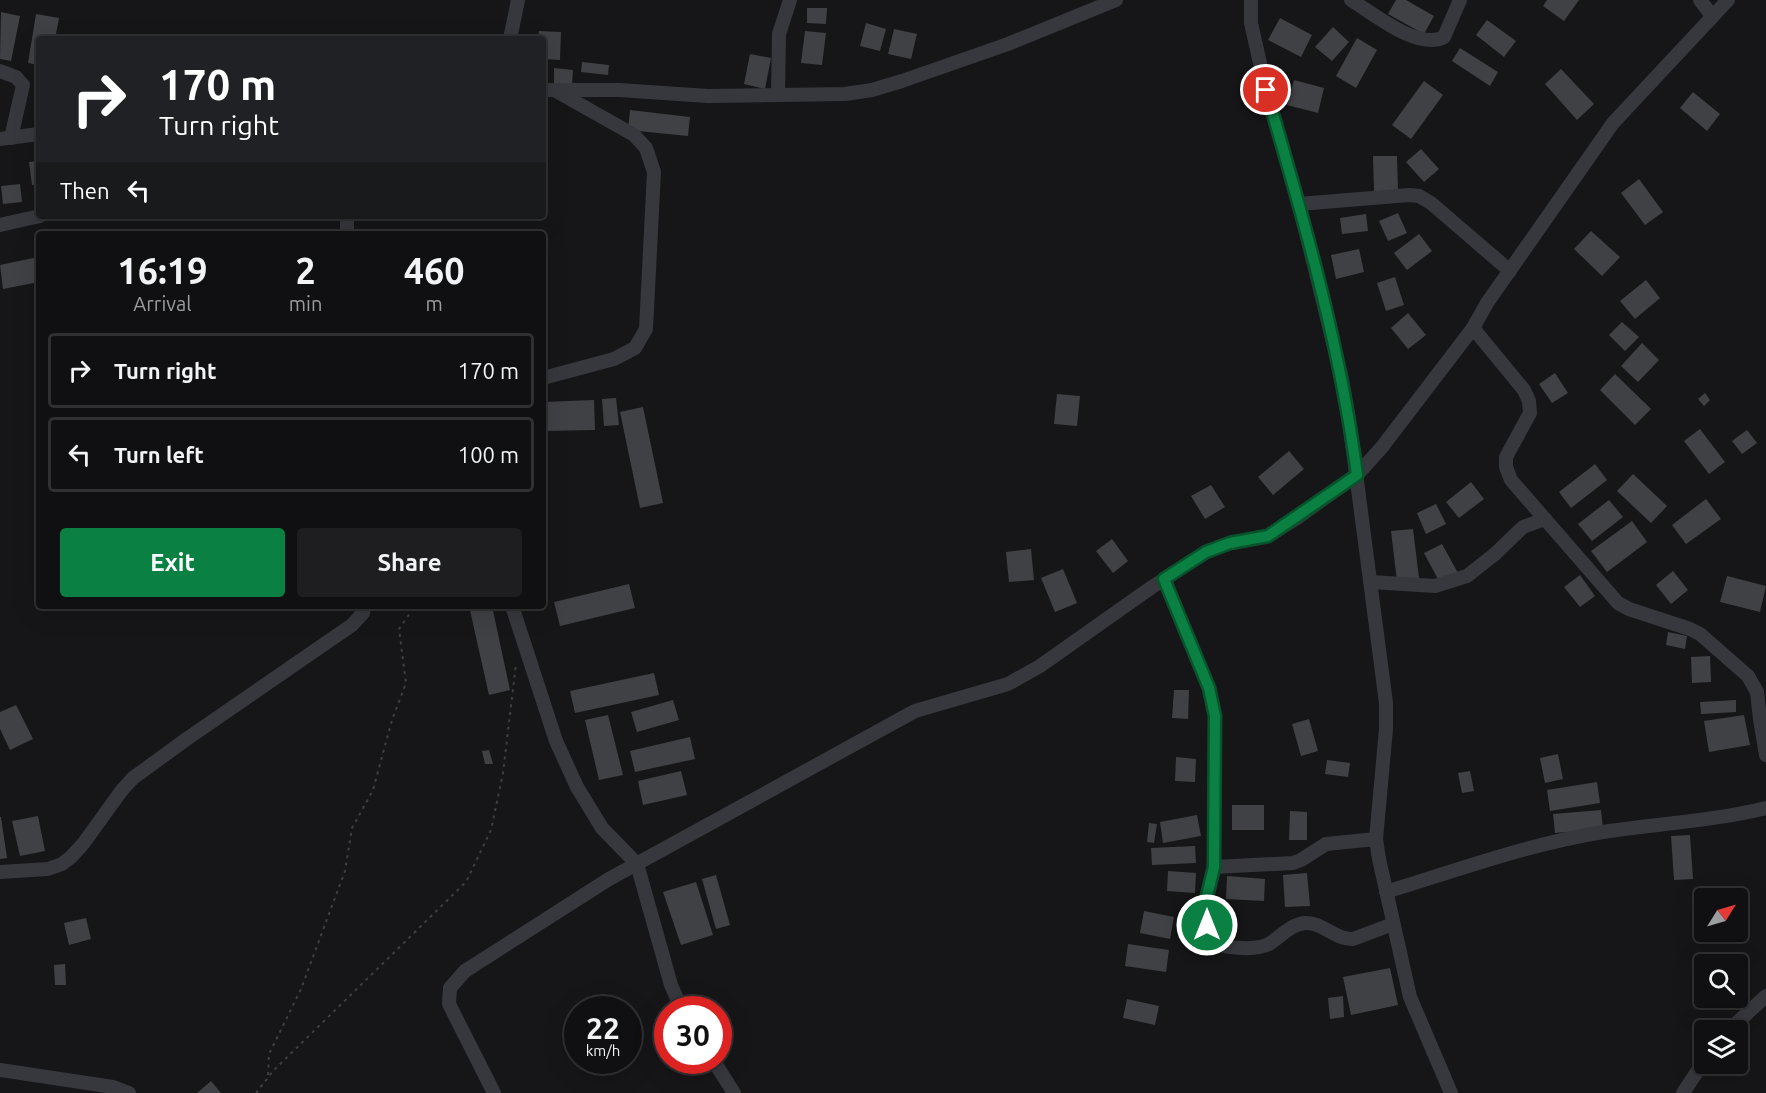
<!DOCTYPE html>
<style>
body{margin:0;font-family:Ubuntu,sans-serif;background:#1e1e20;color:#f1f3f6;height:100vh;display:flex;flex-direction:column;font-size:22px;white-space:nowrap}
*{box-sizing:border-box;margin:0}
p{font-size:20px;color:#9c9d9f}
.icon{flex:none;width:33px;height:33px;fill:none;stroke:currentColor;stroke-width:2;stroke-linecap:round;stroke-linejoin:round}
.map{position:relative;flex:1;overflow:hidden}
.side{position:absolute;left:36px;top:231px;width:510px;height:378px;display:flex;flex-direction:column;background:#101012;border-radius:6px;box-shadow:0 6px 24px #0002,0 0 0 2px #303032}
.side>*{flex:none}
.guide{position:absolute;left:36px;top:36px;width:510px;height:183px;border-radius:6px;box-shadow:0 6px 24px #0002,0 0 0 2px #303032;background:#202124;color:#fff;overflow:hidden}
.needle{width:39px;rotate:53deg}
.controls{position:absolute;left:1694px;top:888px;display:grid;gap:12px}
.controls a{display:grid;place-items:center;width:54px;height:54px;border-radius:6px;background:#101012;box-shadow:0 6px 24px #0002,0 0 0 2px #303032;font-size:30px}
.speed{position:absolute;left:564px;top:996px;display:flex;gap:12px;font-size:30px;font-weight:700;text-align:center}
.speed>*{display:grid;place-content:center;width:78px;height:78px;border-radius:50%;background:#101012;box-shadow:0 6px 24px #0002,0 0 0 2px #303032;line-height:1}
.speed small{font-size:15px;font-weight:400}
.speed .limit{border:9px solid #d22;background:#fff;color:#111}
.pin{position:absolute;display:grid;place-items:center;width:51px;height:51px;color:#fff;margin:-26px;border:3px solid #fff;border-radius:50%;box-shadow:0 2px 6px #0007}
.me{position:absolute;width:66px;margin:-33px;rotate:0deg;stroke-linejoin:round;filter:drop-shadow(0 0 4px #0008)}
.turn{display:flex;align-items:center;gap:21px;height:126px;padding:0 24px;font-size:27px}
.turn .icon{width:78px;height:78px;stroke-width:2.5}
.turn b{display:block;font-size:42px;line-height:51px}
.then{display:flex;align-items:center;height:57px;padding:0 24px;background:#0003;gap:12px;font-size:22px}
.eta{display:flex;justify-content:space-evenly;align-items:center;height:102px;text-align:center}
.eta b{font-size:36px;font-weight:700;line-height:42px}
.button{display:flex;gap:12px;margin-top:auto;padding:12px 24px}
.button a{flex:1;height:69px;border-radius:6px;background:#0b8043;color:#fff;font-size:24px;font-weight:700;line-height:69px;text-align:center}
.button a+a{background:#1e1e20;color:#f1f3f6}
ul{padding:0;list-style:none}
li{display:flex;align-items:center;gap:18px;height:75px;margin:0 12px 9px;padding:0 12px;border:3px solid #303032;border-radius:6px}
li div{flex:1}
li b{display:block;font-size:22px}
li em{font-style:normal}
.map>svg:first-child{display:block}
</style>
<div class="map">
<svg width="1766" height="1093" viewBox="0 0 1766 1093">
<rect width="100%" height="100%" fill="#161618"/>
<g fill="#404145">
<path d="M1396 0H1406L1434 16 1424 34 1388 14Z"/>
<path d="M1547 0H1579L1564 21 1543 6Z"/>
<path d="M807 8H827L826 24 807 23Z"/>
<path d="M1 12 20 16 11 61 0 59Z"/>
<path d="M36 14 59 18 55 39H39V65L28 63Z"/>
<path d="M1280 18 1312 35 1301 57 1268 40Z"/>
<path d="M1487 20 1516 41 1504 57 1476 35Z"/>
<path d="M866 23 886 29 880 51 860 46Z"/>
<path d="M1333 27 1349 42 1332 61 1315 47Z"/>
<path d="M894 29 917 34 911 59 888 54Z"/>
<path d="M539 31 561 32 560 60 543 59V39H538Z"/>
<path d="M805 31 826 33 822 65 801 63Z"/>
<path d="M1357 38 1377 50 1356 88 1336 76Z"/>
<path d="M1460 48 1498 72 1490 86 1452 61Z"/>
<path d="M750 54 771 58 765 89 744 84Z"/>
<path d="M582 62 609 65 608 75 581 72Z"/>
<path d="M554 68 573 70 572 85 554 84Z"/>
<path d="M1561 69 1594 104 1577 120 1545 84Z"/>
<path d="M1294 80 1324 88 1318 113 1287 105Z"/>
<path d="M1424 81 1443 95 1411 139 1392 125Z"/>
<path d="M1693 92 1720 114 1707 131 1680 108Z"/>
<path d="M630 110 690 117 688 136 628 130Z"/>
<path d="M1421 149 1439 169 1424 182 1406 162Z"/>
<path d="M1373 156H1397L1398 191 1374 192Z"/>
<path d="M39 161V184L32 185 29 162Z"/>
<path d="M1639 179 1663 212 1645 225 1621 193Z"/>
<path d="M20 184 22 202 3 204 1 186Z"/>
<path d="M1398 213 1407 233 1388 241 1379 221Z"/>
<path d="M1366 214 1368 231 1342 234 1340 218Z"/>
<path d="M1591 231 1620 257 1602 276 1574 249Z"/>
<path d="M1419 234 1432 251 1407 270 1394 253Z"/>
<path d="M1359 249 1364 272 1336 279 1331 255Z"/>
<path d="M38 257 39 282 3 289 0 265Z"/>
<path d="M1395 277 1404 305 1386 311 1377 283Z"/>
<path d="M1646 280 1660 298 1635 319 1620 301Z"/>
<path d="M1408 313 1426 335 1408 349 1391 328Z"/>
<path d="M1622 322 1639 337 1625 351 1609 335Z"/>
<path d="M1642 343 1659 360 1638 382 1621 366Z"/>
<path d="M1555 373 1568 393 1552 403 1539 384Z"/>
<path d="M1615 374 1651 409 1635 425 1600 390Z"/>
<path d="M1705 393 1710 400 1704 406 1698 399Z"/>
<path d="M1057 394 1080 396 1077 426 1054 424Z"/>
<path d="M616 398 619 425 604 426 602 399Z"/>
<path d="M594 400 595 430 543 431V402Z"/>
<path d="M643 407 663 503 640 508 620 412Z"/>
<path d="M1700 429 1725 462 1709 474 1684 441Z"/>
<path d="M1747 430 1757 443 1742 454 1732 441Z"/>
<path d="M1289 451 1304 469 1273 495 1258 477Z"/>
<path d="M1595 464 1607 480 1571 508 1559 492Z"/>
<path d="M1633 474 1667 506 1651 523 1617 491Z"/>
<path d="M1471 482 1484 499 1459 518 1446 502Z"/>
<path d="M1211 485 1225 507 1205 519 1191 496Z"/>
<path d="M1706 499 1721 519 1686 544 1672 525Z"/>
<path d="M1609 500 1623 517 1592 541 1578 524Z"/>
<path d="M1436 504 1446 524 1426 534 1417 513Z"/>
<path d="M1632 521 1647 542 1607 572 1591 551Z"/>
<path d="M1413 529 1419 578 1397 581 1391 531Z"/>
<path d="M1112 539 1128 561 1113 573 1096 551Z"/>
<path d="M1442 544 1458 573 1440 583 1424 553Z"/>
<path d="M1031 549 1034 580 1009 582 1006 552Z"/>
<path d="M1063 569 1077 603 1055 612 1041 578Z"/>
<path d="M1673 571 1688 590 1671 604 1656 585Z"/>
<path d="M1580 575 1595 596 1580 607 1564 587Z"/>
<path d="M1727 576 1766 586 1760 612 1720 602Z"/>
<path d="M629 584 635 608 560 626 554 602Z"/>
<path d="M469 606H492L510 690 489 695Z"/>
<path d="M1668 632 1687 636 1685 649 1666 645Z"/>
<path d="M1710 656 1711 682 1692 683 1691 657Z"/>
<path d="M654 673 659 695 575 713 570 691Z"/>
<path d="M1174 690H1189L1188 719 1172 718Z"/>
<path d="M673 700 679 720 637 732 631 712Z"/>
<path d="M1736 700V712L1701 714 1700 702Z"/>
<path d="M16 705 33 739 10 750 0 729V712Z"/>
<path d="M608 715 623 775 599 780 585 720Z"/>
<path d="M1744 715 1750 745 1709 752 1704 721Z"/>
<path d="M1309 719 1318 751 1301 756 1292 724Z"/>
<path d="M690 737 695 759 635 772 630 751Z"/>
<path d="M489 750 493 764H485L482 751Z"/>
<path d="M1558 754 1563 779 1545 783 1540 758Z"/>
<path d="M1176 757 1196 759 1195 782 1175 781Z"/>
<path d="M1327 760 1350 763 1348 777 1325 774Z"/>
<path d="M681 771 687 795 643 805 638 781Z"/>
<path d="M1470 771 1474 791 1462 793 1458 773Z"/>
<path d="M1597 782 1600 803 1550 811 1547 790Z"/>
<rect x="1232" y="805" width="32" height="25"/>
<path d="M1601 810 1603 829 1555 833 1553 814Z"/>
<path d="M1290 811 1307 812V840H1289Z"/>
<path d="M1197 815 1201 836 1163 843 1160 822Z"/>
<path d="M38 816 45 851 20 856 12 821Z"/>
<path d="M0 817H1L7 858 0 859Z"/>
<path d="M1149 823 1157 824 1154 843 1147 842Z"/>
<path d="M1690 835 1693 879 1674 880 1671 836Z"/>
<path d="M1195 846 1196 863 1152 865 1151 848Z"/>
<path d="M1168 871 1196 873 1195 893 1167 891Z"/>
<path d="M1307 873 1310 906 1285 907 1283 875Z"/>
<path d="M716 875 730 925 716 929 702 879Z"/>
<path d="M1227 876 1265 879 1264 901 1226 899Z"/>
<path d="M696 882 713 935 681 945 663 892Z"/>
<path d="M1144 911 1174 917 1170 939 1140 933Z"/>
<path d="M86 918 91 939 69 945 64 923Z"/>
<path d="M1128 944 1169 950 1166 972 1125 966Z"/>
<path d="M65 964 66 985H55L54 965Z"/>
<path d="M1390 968 1398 1005 1351 1015 1343 977Z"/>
<path d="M1343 996 1344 1017 1330 1019 1328 998Z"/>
<path d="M1127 999 1159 1006 1155 1025 1123 1018Z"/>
<path d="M211 1081 221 1093H197Z"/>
</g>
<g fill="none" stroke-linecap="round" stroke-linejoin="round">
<g stroke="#3d3f44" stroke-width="2" stroke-dasharray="3 4.5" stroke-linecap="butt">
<path d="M268 1075 269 1054 301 989 345 871 352 828 373 790 392 720 406 683 399 629 415 606"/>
<path d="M256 1093 273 1071 466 882 491 830 503 773 516 664"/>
</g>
<g stroke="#37383d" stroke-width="14">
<path d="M1251 0V23L1266 90 1299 204 1342 379 1349 420 1386 703V729L1376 839 1379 859 1410 997 1451 1093"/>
<path d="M1351 0C1373 13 1418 51 1444 37L1460 0"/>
<path d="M1700 0 1712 16"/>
<path d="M510 39 518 0"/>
<path d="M0 71 16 77 23 85 11 138"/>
<path d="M543 90H619L708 96 845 94 872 90 902 81 1008 44 1116 0"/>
<path d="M778 95 779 34 790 0"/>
<path d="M0 139 39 134"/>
<path d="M1299 204 1409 195 1419 196 1431 203 1510 271"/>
<path d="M0 225 40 216"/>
<path d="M347 234V216"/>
<path d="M1473 328 1524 390 1529 401 1530 413 1506 457V467L1511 480 1618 603 1629 609 1690 629 1700 634 1748 676 1757 692 1760 719 1766 755"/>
<path d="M543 378 614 359 635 348 646 329 654 172 646 148 634 135 556 91"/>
<path d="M1164 579 1209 688 1215 716 1214 867 1204 913 1214 943C1227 948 1256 951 1269 944 1280 937 1291 924 1305 923 1323 922 1335 940 1353 939L1393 924"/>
<path d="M1371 582 1435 586 1467 576 1495 554 1523 527 1545 519"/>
<path d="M512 606 556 741 577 787 602 828 637 864 671 985 682 1010"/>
<path d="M1214 867 1293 863 1301 860 1326 844 1376 839"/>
<path d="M0 872 48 869 62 864 71 857 83 844 122 790 133 778 188 738 352 625 363 613 364 606"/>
<path d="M1386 892C1457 870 1529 844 1603 832 1657 824 1712 821 1766 808"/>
<path d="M1729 1030 1766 996"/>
<path d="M713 1060 734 1093"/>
<path d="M0 1070 113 1087 129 1093"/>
<path d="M494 1093 449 1004 450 988 465 971 609 879 915 711 1008 684 1040 666 1152 587 1206 552 1230 543 1268 536 1297 518 1357 475 1382 447 1473 328 1487 303 1613 123 1728 0"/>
<path d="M1683 1093 1704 1061"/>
</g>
</g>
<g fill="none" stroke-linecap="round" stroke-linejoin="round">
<defs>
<path id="route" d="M1207 925 1204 908 1214 867 1215 716 1209 688 1164 579 1206 552 1230 543 1268 536 1357 475C1340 344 1303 217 1266 90"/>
</defs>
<use href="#route" stroke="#07532c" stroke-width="15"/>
<use href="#route" stroke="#0b8043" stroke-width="10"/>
</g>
</svg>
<div class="controls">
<a><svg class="needle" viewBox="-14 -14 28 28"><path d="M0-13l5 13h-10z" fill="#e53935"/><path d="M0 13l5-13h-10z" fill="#9c9d9f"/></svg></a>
<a><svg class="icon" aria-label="search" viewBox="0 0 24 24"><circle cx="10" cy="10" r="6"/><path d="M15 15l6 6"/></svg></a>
<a><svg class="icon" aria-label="layers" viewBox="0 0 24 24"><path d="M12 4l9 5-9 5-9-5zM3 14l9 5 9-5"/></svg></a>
</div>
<div class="speed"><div>22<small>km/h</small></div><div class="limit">30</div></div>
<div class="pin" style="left:1266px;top:90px;background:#d93025"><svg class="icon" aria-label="arrive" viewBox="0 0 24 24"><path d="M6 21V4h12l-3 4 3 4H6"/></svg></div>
<svg class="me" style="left:1207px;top:925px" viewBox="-20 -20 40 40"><circle r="17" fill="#0b8043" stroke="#fff" stroke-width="3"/><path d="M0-11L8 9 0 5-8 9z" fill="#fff"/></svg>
<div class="guide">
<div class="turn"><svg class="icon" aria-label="right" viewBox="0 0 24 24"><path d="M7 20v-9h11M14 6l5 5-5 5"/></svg><div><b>170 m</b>Turn right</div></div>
<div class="then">Then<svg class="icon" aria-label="left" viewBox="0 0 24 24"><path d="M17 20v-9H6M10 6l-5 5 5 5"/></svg></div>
</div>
<section class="side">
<div class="eta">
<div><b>16:19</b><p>Arrival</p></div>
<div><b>2</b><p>min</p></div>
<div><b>460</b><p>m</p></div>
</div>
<ul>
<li><svg class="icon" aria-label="right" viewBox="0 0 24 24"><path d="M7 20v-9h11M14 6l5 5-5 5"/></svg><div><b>Turn right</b></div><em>170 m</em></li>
<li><svg class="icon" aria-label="left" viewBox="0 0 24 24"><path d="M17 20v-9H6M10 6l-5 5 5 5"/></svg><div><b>Turn left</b></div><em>100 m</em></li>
</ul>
<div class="button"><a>Exit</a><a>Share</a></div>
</section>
</div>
